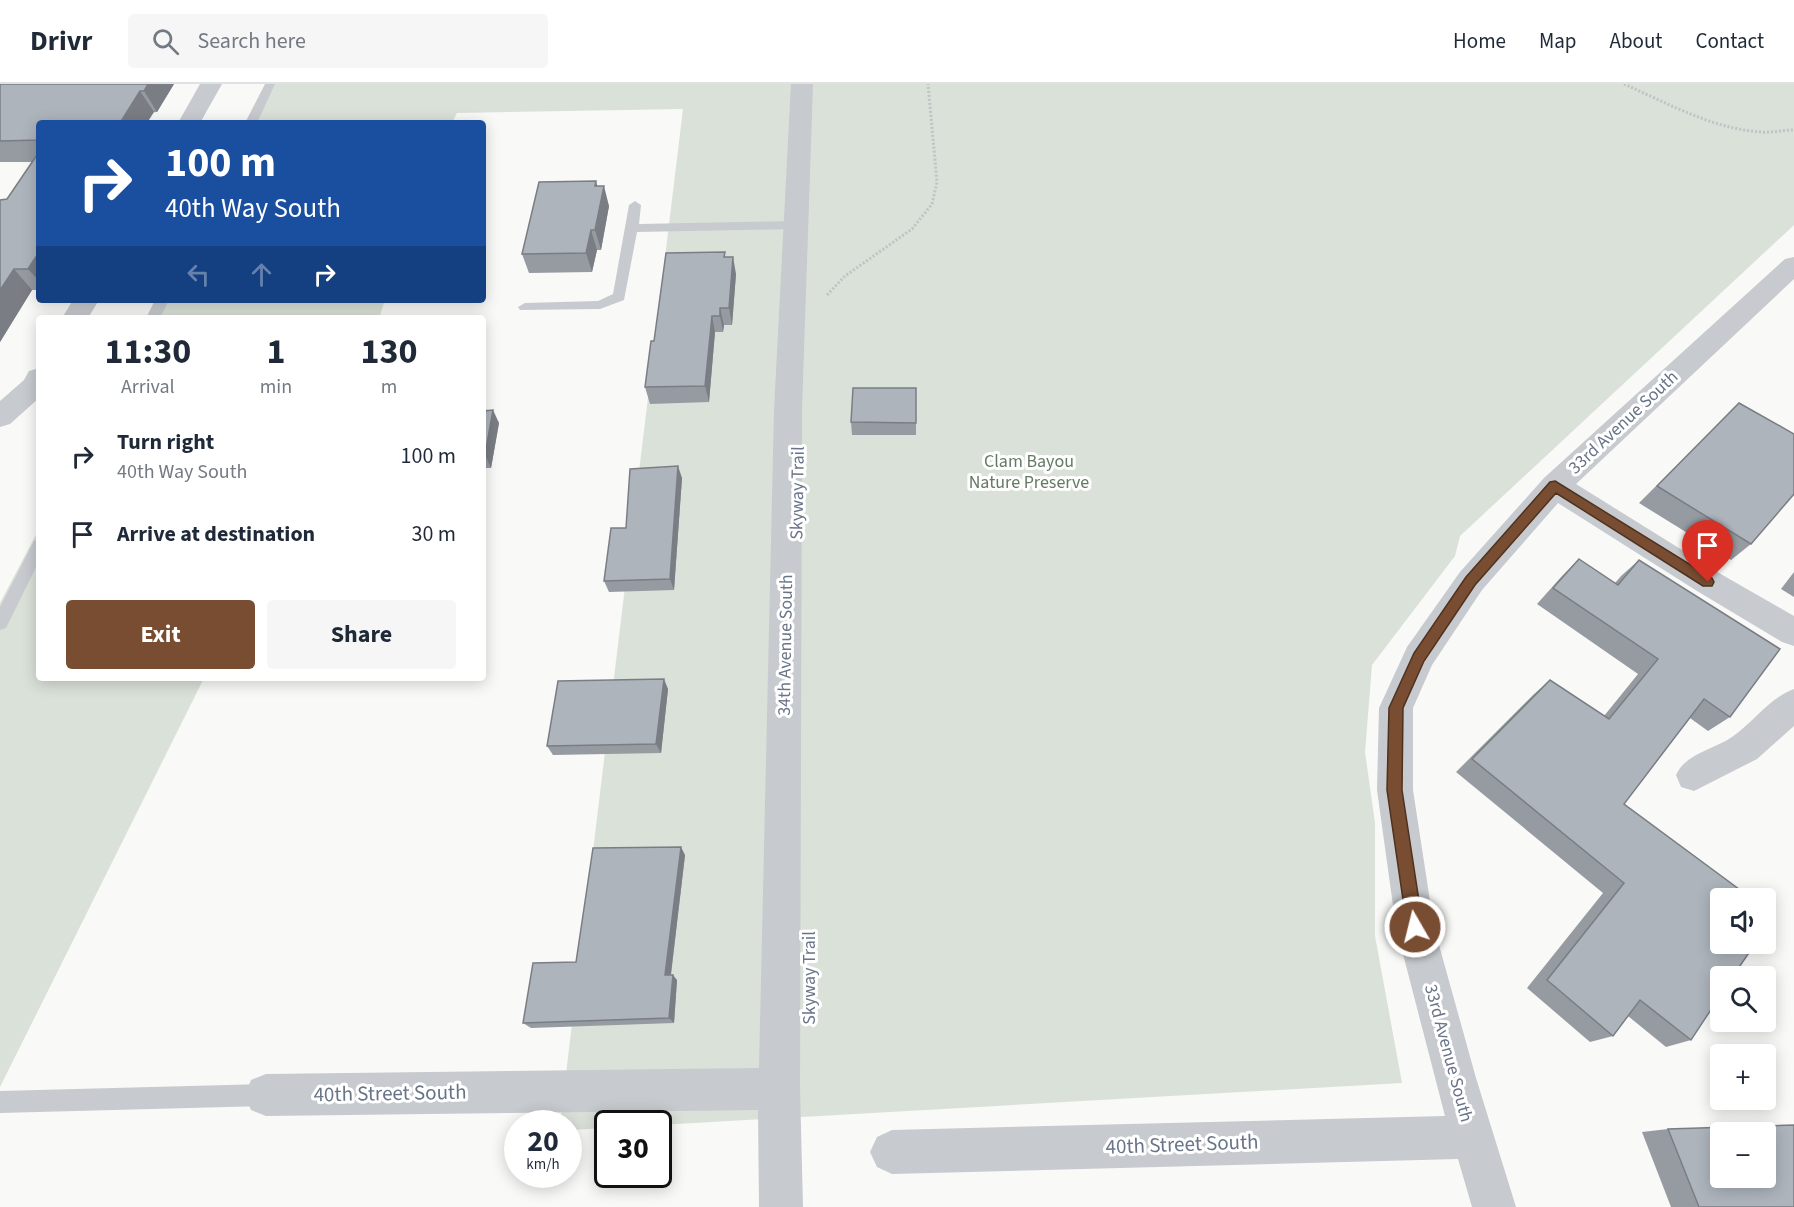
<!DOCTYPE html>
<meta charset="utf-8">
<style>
body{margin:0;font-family:"Source Sans 3",sans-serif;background:#f6f6f7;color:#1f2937;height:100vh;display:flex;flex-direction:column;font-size:22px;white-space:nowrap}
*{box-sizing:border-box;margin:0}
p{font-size:20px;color:#747a83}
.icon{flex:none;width:33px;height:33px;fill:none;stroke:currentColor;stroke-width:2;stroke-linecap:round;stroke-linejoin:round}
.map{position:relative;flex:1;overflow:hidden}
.side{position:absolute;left:36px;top:231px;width:450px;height:366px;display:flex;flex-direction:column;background:#fff;border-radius:6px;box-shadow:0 3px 15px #0003}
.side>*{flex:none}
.hud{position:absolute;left:36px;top:36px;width:450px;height:183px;border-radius:6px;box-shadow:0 3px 15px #0003;background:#1a4fa0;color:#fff;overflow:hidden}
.fabs{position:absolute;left:1710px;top:804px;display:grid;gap:12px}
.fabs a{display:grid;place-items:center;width:66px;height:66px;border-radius:6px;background:#fff;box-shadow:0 3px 15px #0003;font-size:30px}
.speed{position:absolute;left:504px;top:1026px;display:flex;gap:12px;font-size:30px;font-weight:700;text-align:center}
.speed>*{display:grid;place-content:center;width:78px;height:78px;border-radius:50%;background:#fff;box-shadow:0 3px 15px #0003;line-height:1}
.speed small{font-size:15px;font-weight:400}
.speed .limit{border:3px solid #111;border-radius:9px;background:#fff;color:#111}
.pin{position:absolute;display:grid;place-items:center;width:51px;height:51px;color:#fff;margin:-62px -26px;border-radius:50% 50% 50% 0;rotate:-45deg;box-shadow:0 0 6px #0007}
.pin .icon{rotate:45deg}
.me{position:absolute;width:66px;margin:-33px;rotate:352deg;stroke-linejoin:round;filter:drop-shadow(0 0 4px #0008)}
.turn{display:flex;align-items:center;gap:21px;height:126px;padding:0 30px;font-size:27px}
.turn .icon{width:78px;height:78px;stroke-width:2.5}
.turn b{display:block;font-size:42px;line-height:51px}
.lanes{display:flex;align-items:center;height:57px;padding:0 30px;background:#0003;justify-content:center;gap:30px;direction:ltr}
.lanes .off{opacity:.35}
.eta{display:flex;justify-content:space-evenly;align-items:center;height:102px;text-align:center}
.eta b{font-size:36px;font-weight:700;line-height:42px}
.button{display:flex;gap:12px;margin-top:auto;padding:12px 30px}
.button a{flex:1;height:69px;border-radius:6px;background:#784d32;color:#fff;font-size:24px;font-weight:700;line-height:69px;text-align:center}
.button a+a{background:#f6f6f7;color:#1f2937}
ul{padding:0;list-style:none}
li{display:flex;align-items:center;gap:18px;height:78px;padding:0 30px}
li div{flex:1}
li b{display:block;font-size:22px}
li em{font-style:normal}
header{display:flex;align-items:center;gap:36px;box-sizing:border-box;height:84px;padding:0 30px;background:#fff;border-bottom:2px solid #e0e1e3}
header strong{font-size:28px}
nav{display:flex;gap:33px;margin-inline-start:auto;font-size:21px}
.search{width:420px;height:54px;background:#f6f6f7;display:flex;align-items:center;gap:15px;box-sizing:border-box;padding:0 21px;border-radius:6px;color:#747a83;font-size:22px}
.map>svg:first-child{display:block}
</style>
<header>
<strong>Drivr</strong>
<div class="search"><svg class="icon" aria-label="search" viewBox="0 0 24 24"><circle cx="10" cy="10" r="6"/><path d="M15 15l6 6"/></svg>Search here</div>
<nav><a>Home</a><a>Map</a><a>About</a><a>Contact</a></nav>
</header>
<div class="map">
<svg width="1794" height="1123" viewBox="0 0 1794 1123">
<rect width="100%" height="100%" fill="#f9f9f7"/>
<g fill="#dae1d8">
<path d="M273 0H1794V141L1460 452 1455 472 1372 581 1365 668 1375 739V852L1402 999 659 1041 608 1040 607 1044 569 1046 568 1040 560 1039 683 25 457 29 452 39H252Z"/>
<path d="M159 216H385L379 234H150Z"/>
<path d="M39 445V594H204L0 1003V519Z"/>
</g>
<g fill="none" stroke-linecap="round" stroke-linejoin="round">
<g stroke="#c1c2c5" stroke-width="3" stroke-dasharray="2 2" stroke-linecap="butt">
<path d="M1624 0C1667 19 1713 45 1761 48 1772 49 1783 46 1794 46"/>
<path d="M827 211 845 192 912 145 932 120 937 98 928 0"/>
</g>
<g fill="#c7cace" fill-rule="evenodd">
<path d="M265 0H275L257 39H245Z"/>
<path d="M635 117 641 121 639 140 796 137 802 141 796 145 637 148 624 216 600 225 520 226 518 223 525 219 598 217 613 210 629 121Z"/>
<path d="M155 216H169L160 234H146Z"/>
<path d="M39 455V477L6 544 0 546V523L34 457Z"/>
<path d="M266 1000 273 1004 277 1011 273 1018 266 1022 0 1029V1007Z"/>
</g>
<g fill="#c7cace" fill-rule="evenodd">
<path d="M200 0H222L200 39H178Z"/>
<path d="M791 0H813L802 326 800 1005 803 1123H759L758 1026 266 1032 251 1026 245 1011 251 996 266 990 759 984 774 326Z"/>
<path d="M1794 173V195L1576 400 1719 489 1794 532V562L1782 558 1697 507 1558 419 1482 506 1432 581 1413 624V706L1434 843 1476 994 1516 1123H1472L1458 1075 892 1090 877 1083 870 1068 877 1053 892 1046 1445 1032 1396 843 1377 706 1379 624 1407 563 1460 488 1544 394 1785 175Z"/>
<path d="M73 216H99L88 234H62Z"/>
<path d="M39 284V314L10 340 0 343V317L24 296 29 287Z"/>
<path d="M1794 605V642L1757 675 1694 707 1681 703 1676 691C1686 669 1713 666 1732 653 1754 638 1769 614 1794 605Z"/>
</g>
</g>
<g fill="#969ba2">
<path d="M0 0H174L157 28 39 39V206H32L0 258V116L7 115 32 78H0Z"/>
<path d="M597 102 609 122 601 166H597L592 188 529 189 522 170Z"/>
<path d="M726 173 736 190 732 241H724L723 248H715L709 318 650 320 645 303 654 257Z"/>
<path d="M1739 319 1751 460 1731 476 1639 419Z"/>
<path d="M483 327 499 339 491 384H483Z"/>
<path d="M851 338 916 339V351H852Z"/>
<path d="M682 394 674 506 609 508 604 497 626 444Z"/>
<path d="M1579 475 1615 499 1621 492 1639 476 1730 633 1708 647 1690 634 1624 720 1691 956 1666 963 1628 932 1613 952 1590 958 1527 904 1603 809 1456 688 1533 611 1550 596 1604 632 1638 590 1537 520 1562 492Z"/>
<path d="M1794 488V513L1781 505Z"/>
<path d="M668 605 661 669 553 671 547 662Z"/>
<path d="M685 771 671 891 677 896 674 939 531 944 523 939 576 878Z"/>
<path d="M1668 1045 1794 1123H1671L1642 1048Z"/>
</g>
<g fill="#7a7e84">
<path d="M148 0H174L157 28 144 7Z"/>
<path d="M140 7 154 28 147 39H120Z"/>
<path d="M596 97 601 115 604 102 609 122 601 166 595 146V102Z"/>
<path d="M591 146 597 166 592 188 586 169Z"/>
<path d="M39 168V197L28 185Z"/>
<path d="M733 173 736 190 732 241 729 224Z"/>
<path d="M14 185 32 206 0 258V206Z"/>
<path d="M720 224 724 241 723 248 720 232Z"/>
<path d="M712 232 715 248 709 318 705 302Z"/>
<path d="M493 326 499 339 491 384 485 371Z"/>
<path d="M678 382 682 394 674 506 670 495Z"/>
<path d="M664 595 668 605 661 669 656 660Z"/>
<path d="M681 763 685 771 670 897 665 891Z"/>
<path d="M673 891 677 896 674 939 669 934Z"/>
</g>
<g fill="#aeb4bc" stroke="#7a7e84" stroke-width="1.5" fill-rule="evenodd">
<path d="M0 0H148L144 7H140L120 39H39V56L0 57Z"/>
<path d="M39 68V168L28 185H14L0 206V116L7 115Z"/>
<path d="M596 97 595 102H604L595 146H591L586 169 522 170 539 98Z"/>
<path d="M725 168 724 173H733L729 224H720V232H712L705 302 645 303 651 257H654L666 169Z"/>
<path d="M853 304H916V339L851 338Z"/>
<path d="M1739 319 1794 350V410L1751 460 1657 402Z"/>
<path d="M493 326 485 371H483V327Z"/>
<path d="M678 382 670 495 604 497 611 444H626L630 385Z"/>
<path d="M1579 475 1618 501 1639 476 1780 565 1730 633 1704 615 1624 720 1751 814H1720V860H1755L1733 892H1720V912L1691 956 1640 916 1613 952 1547 896 1624 799 1472 675 1550 596 1609 635 1658 575 1553 504Z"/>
<path d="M664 595 656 660 547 662 558 597Z"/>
<path d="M681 763 665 891H673L669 934 523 939 533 879 576 878 593 764Z"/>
<path d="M1766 826 1773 831 1766 843Z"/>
<path d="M1794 1041V1123H1699L1668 1045ZM1720 1048H1766V1094H1720Z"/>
</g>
<path fill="#784d32" stroke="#4e3220" stroke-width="1.5" d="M1555 397 1712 494 1714 498 1712 502H1703L1556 409 1475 501 1424 577 1403 624 1402 706 1423 843 1420 849 1415 851 1409 849 1407 843 1387 706 1389 624 1414 569 1466 493 1550 398Z"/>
<g text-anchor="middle" stroke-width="6" stroke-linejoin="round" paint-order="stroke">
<g font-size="18" fill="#687488" stroke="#fff">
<text transform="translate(1623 338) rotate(-43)" y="6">33rd Avenue South</text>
<text transform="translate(797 409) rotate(-89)" y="6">Skyway Trail</text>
<text transform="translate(785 561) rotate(-89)" y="6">34th Avenue South</text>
<text transform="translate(809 894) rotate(-90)" y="6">Skyway Trail</text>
<text transform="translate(1449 969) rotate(75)" y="6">33rd Avenue South</text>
</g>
<g font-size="18" fill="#647a63" stroke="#fff">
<text x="1029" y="383">Clam Bayou<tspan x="1029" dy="21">Nature Preserve</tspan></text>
</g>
<g font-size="21" fill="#687488" stroke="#fff">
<text transform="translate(390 1009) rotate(-1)" y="7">40th Street South</text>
<text transform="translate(1182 1060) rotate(-2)" y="7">40th Street South</text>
</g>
</g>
</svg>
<div class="fabs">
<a><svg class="icon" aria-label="sound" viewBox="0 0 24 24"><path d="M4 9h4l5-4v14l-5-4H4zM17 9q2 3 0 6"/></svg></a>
<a><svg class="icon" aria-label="search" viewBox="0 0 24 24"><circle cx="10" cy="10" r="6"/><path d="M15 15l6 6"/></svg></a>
<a>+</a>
<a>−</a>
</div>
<div class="speed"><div>20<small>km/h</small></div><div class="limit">30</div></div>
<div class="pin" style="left:1708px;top:498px;background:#d93025"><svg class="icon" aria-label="arrive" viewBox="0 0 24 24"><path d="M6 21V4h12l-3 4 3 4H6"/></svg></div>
<svg class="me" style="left:1415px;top:843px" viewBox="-20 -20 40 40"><circle r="17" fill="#784d32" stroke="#fff" stroke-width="3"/><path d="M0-11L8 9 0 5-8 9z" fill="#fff"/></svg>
<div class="hud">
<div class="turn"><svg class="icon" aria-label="right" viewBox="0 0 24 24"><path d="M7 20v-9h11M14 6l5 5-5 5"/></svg><div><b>100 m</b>40th Way South</div></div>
<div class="lanes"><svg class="icon off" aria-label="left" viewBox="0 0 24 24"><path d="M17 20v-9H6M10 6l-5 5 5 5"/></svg><svg class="icon off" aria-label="ahead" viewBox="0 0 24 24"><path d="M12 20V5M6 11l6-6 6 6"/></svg><svg class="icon" aria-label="right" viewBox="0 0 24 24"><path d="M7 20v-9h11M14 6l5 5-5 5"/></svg></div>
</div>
<section class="side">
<div class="eta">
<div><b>11:30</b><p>Arrival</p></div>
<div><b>1</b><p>min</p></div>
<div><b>130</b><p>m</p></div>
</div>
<ul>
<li><svg class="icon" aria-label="right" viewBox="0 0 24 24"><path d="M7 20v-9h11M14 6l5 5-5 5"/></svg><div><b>Turn right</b><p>40th Way South</p></div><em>100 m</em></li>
<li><svg class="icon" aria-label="arrive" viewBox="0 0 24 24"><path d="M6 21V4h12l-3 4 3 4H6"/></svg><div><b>Arrive at destination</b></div><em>30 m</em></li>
</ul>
<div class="button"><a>Exit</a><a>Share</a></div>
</section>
</div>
